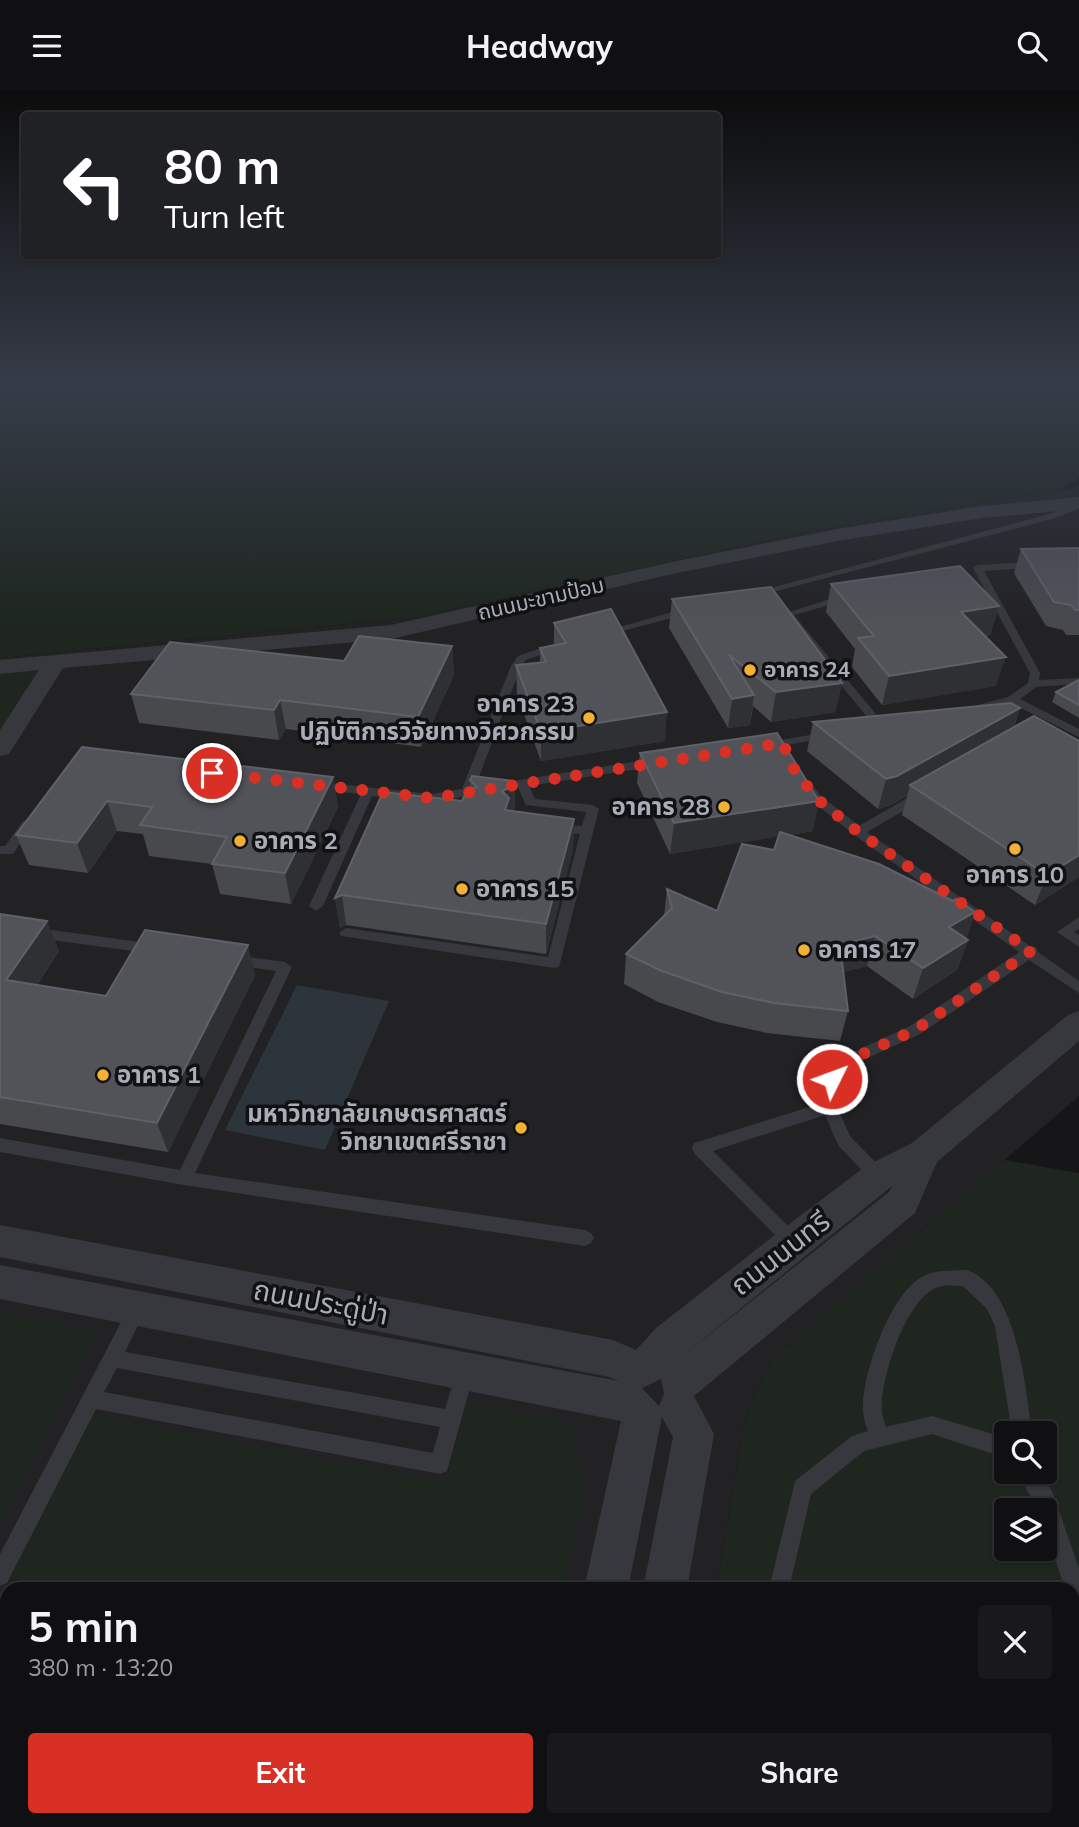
<!DOCTYPE html>
<meta charset="utf-8">
<style>
body{margin:0;font-family:Mulish,"Noto Sans Thai",sans-serif;background:#19191b;color:#f1f3f6;height:100vh;display:flex;flex-direction:column;font-size:26px;white-space:nowrap}
*{box-sizing:border-box;margin:0}
p{font-size:23px;color:#9c9d9f}
.icon{flex:none;width:38px;height:38px;fill:none;stroke:currentColor;stroke-width:2;stroke-linecap:round;stroke-linejoin:round}
.map{position:relative;flex:1;overflow:hidden}
.details{position:absolute;left:0px;top:1491px;width:1080px;height:245px;display:flex;flex-direction:column;background:#101012;border-radius:21px 21px 0 0;box-shadow:0 2px 5px #0004,0 0 0 2px #303032}
.details>*{flex:none}
.banner{position:absolute;left:21px;top:21px;width:700px;height:147px;border-radius:7px;box-shadow:0 2px 5px #0004,0 0 0 2px #303032;background:#202124;color:#fff;overflow:hidden}
.fabs{position:absolute;left:994px;top:1330px;display:grid;gap:14px}
.fabs a{display:grid;place-items:center;width:63px;height:63px;border-radius:7px;background:#101012;box-shadow:0 2px 5px #0004,0 0 0 2px #303032;font-size:35px}
.pin{position:absolute;display:grid;place-items:center;width:60px;height:60px;color:#fff;margin:-30px;border:4px solid #fff;border-radius:50%;box-shadow:0 2px 7px #0007}
.me{position:absolute;width:77px;margin:-38px;rotate:48deg;stroke-linejoin:round;filter:drop-shadow(0 0 5px #0008)}
.turn{display:flex;align-items:center;gap:24px;height:147px;padding:0 28px;font-size:32px}
.turn .icon{width:91px;height:91px;stroke-width:2.5}
.turn b{display:block;font-size:49px;line-height:60px}
.round{display:grid;place-items:center;flex:none;width:74px;height:74px;border-radius:7px;background:#19191b}
.head{display:flex;align-items:center;justify-content:space-between;height:119px;padding:0 28px}
h1{font-size:42px;font-weight:700;line-height:52px}
.action{display:flex;gap:14px;margin-top:auto;padding:14px 28px}
.action a{flex:1;height:80px;border-radius:7px;background:#d93025;color:#fff;font-size:28px;font-weight:700;line-height:80px;text-align:center}
.action a+a{background:#19191b;color:#f1f3f6}
header{display:flex;justify-content:space-between;align-items:center;height:91px;padding:0 28px;background:#101012;font-size:32px;font-weight:700}
.map>svg:first-child{display:block}
</style>
<header><svg class="icon" aria-label="menu" viewBox="0 0 24 24"><path d="M4 6h16M4 12h16M4 18h16"/></svg>Headway<svg class="icon" aria-label="search" viewBox="0 0 24 24"><circle cx="10" cy="10" r="6"/><path d="M15 15l6 6"/></svg></header>
<div class="map">
<svg width="1079" height="1736" viewBox="0 0 1079 1736">
<rect width="100%" height="100%" fill="#161618"/>
<path fill="#222225" d="M1079 396V1005L770 1270 744 1333 716 1498H7V1729H676L675 1736H0V567L417 526 803 442Z"/>
<g fill="#1e261f" fill-rule="evenodd">
<path d="M0 292H1079V387L1059 399 803 442 417 526 0 567Z"/>
<path d="M55 572 0 658V576Z"/>
<path d="M1004 1069 1079 1082V1736H675L676 1729H1073V1498H716L744 1333 770 1270ZM1006 1342H1045V1381H1006ZM1006 1419H1045V1458H1006Z"/>
<path d="M0 1221 98 1240 0 1430Z"/>
<path d="M469 1311 571 1332 585 1401 563 1498H7V1729H511L510 1736H0V1509L93 1324 445 1391Z"/>
</g>
<path fill="#2c353c" d="M297 894 389 910 325 1059 225 1039Z"/>
<g fill="none" stroke-linecap="round" stroke-linejoin="round">
<g fill="#37383d" fill-rule="evenodd">
<path d="M1079 411V417L1056 427 757 505 752 502 1050 423Z"/>
<path d="M1034 471 1039 474 1037 476 984 480 1040 582 1039 589 1079 587V593L1036 596 1020 608 1079 638V646L1011 612 978 620 972 617 974 615 1008 606 1028 592 1030 582 973 477 978 474Z"/>
<path d="M846 503 851 506 850 508 794 524 884 633V637H876L783 523Z"/>
<path d="M686 517 690 518V522L604 545 599 542Z"/>
<path d="M558 551 563 554 562 556 526 569 521 575 475 696 658 667 664 671 658 675 529 695 535 708 593 714 599 718 559 876 554 877 341 845 339 842 346 837 548 866 580 743 555 741 549 737 555 733 582 735 586 721 526 714 518 697 432 711 372 705 323 815 316 820 309 815 361 703 318 699 312 695 318 691 432 703 462 698 511 575 518 565Z"/>
<path d="M827 641 833 644 831 646 764 658 758 655 764 652Z"/>
<path d="M807 691 811 692 820 704 859 735 916 702H924L926 705 924 708 867 741 1030 855 1036 856 1038 861 1079 890V902L1029 869 920 943 848 976 840 989 837 1016 850 1045 884 1080 886 1085 884 1090 878 1092 872 1090 838 1054 825 1024 713 1060 799 1146 802 1151 799 1156 793 1159 787 1156 694 1062 692 1057 694 1052 822 1012 824 988 838 968 910 935 1019 861 854 744 812 710 801 695Z"/>
<path d="M27 729 33 733 13 763H0V755H5L23 730Z"/>
<path d="M1079 826V838L1074 841 1079 844V856L1057 841Z"/>
<path d="M0 832 155 853 162 858 155 863 0 842Z"/>
<path d="M234 864 285 871 292 876 195 1082 585 1139 591 1142 594 1147 591 1152 585 1155 184 1094 0 1061V1047L180 1079 276 880 229 873 227 869 229 865Z"/>
<path d="M967 1179C1018 1198 1025 1295 1032 1342H1012L995 1235 987 1218 963 1195C955 1195 944 1193 936 1197 906 1209 882 1284 882 1314 881 1322 884 1329 886 1336L932 1325 1006 1347V1367L932 1343 864 1360 811 1403 789 1498H769L795 1390 852 1345 868 1340C865 1332 862 1323 863 1314 864 1279 890 1206 920 1187 935 1178 950 1180 967 1179Z"/>
<path d="M137 1210 143 1212 146 1218 125 1261 445 1318 458 1276 465 1273 472 1276 474 1282 447 1380 440 1383 96 1318 7 1492 0 1495V1463L131 1212ZM117 1277 440 1336 433 1362 104 1301Z"/>
<path d="M1016 1381H1038L1052 1400 1079 1477V1519L1073 1516V1498H1065L1045 1436V1419H1039Z"/>
<path d="M717 1729H741L740 1736H716Z"/>
<path d="M974 1729H1018L1021 1736H977Z"/>
</g>
<g fill="#37383d" fill-rule="evenodd">
<path d="M1079 406V418L983 427 843 449 672 483 391 548 63 577 9 663 0 665V639L39 579 0 583V569L391 534 672 471 843 437 983 415Z"/>
<path d="M1079 920V950L937 1071 915 1122 694 1305 714 1343 687 1498H643L673 1346 662 1326 628 1498H584L621 1330 0 1208V1174L619 1290 609 1286 0 1166V1134L613 1249 636 1259 656 1237 780 1140 866 1075 912 1052 1068 924ZM892 1095 889 1101 681 1266ZM661 1288 664 1303 659 1315 642 1297Z"/>
<path d="M534 1729H584L583 1736H533Z"/>
<path d="M597 1729H647L646 1736H596Z"/>
</g>
</g>
<g fill="#47494d">
<path d="M1079 457V544H1066L1063 539 1046 535 1014 482 1021 458Z"/>
<path d="M831 493 999 515 990 544 985 545 996 595 882 614 852 576 855 558 826 521Z"/>
<path d="M672 508 842 592 835 621 771 631 753 615 750 634 728 637 669 537Z"/>
<path d="M554 532 665 650 541 670 517 604 516 574 540 572V557L554 554Z"/>
<path d="M452 555 454 584 421 656 286 638 279 649 139 632 131 603 344 570Z"/>
<path d="M1079 589V627L1052 611 1056 601Z"/>
<path d="M1020 617 1014 636 1079 786 1035 814 902 724 907 705 889 715 878 718 807 660 813 631Z"/>
<path d="M82 656 333 686 338 716 291 813 220 803 212 773 149 765 143 743 117 740 88 782 29 774 16 744Z"/>
<path d="M640 662 813 740 789 744 953 810 975 821 966 848 968 849 957 879 913 908 867 875 843 881 848 920 840 950 767 942 717 931 658 911 624 893 626 863 664 825 667 798 717 820 774 759 779 745 670 763 637 692Z"/>
<path d="M470 689 514 690 515 720 574 728 573 758 546 863 346 834 340 837 335 807 462 710 471 699Z"/>
<path d="M0 823 59 860 37 894 106 905 255 884 168 1061 0 1033Z"/>
</g>
<g fill="#2f3033">
<path d="M999 515 990 544 953 549 961 521Z"/>
<path d="M452 555 454 584 421 656 418 626Z"/>
<path d="M1006 566 996 595 882 614 889 585Z"/>
<path d="M842 592 835 621 771 631 776 601Z"/>
<path d="M754 604 750 634 728 637 732 608Z"/>
<path d="M280 609 286 638 279 649 274 619Z"/>
<path d="M1020 617 1010 646 910 694 907 705 889 715 878 718 886 688Z"/>
<path d="M667 621 665 650 541 670V641Z"/>
<path d="M333 686 338 716 291 813 285 782Z"/>
<path d="M514 690 515 720 506 749 502 700Z"/>
<path d="M107 710 117 740 88 782 77 752Z"/>
<path d="M819 710 813 740 670 763 674 732Z"/>
<path d="M574 728 573 758 546 863V833Z"/>
<path d="M1079 764V786L1035 814 1047 784Z"/>
<path d="M342 804 346 834 340 837 335 807Z"/>
<path d="M975 821 965 851 968 849 957 879 913 908 923 877 949 836Z"/>
<path d="M47 830 59 860 20 919 6 889Z"/>
<path d="M875 845 867 875 832 884 840 854Z"/>
<path d="M248 854 255 884 168 1061 157 1032Z"/>
</g>
<g fill="#525359" stroke="#5f6168" stroke-width="2">
<path d="M1079 457V519H1075L1071 514 1054 511 1021 458Z"/>
<path d="M960 475 999 515 961 521 1006 566 889 585 858 547 874 545 831 493Z"/>
<path d="M771 496 842 592 776 601 729 564 754 604 732 608 672 508Z"/>
<path d="M611 518 667 621 541 641 516 574 546 571 540 557 566 552 554 532Z"/>
<path d="M359 545 452 555 418 626 280 609 274 619 131 603 170 551 344 570Z"/>
<path d="M1079 589V614L1056 601Z"/>
<path d="M1011 612 1020 617 897 685 886 688 813 631Z"/>
<path d="M1034 625 1079 650V764L1047 784 910 694Z"/>
<path d="M777 642 819 710 674 732 640 662Z"/>
<path d="M82 656 333 686 285 782 212 773 227 746 140 734 152 716 107 710 77 752 16 744Z"/>
<path d="M472 685 514 690 513 695 502 700 509 707 505 719 574 728 546 833 342 804 335 807 383 701 462 710 466 701 477 696 470 689Z"/>
<path d="M780 741 879 773 953 810 956 808 975 821 949 836 968 849 923 877 875 845 840 854 848 920 774 912 722 901 662 880 626 863 672 817 667 798 717 820 742 753 774 759Z"/>
<path d="M0 823 47 830 6 889 106 905 145 839 248 854 157 1032 0 1006Z"/>
</g>
<linearGradient id="sky" x2="0" y2="1"><stop stop-color="#0c0c0d"/><stop offset="0.55" stop-color="#363c48"/><stop offset="1" stop-color="#363c48" stop-opacity="0"/></linearGradient>
<rect width="1079" height="535" fill="url(#sky)"/>
<g fill="none" stroke-linecap="round" stroke-linejoin="round">
<path stroke="#d93025" stroke-width="12" stroke-dasharray="0 21.6" d="M212 682 432 707 783 652 792 675 816 707 858 741 1031 860 915 939 843 972 832 988"/>
</g>
<g fill="#f2b134" stroke="#111113" stroke-width="2.5">
<circle cx="750" cy="579" r="7"/>
<circle cx="589" cy="627" r="7"/>
<circle cx="724" cy="716" r="7"/>
<circle cx="240" cy="750" r="7"/>
<circle cx="1015" cy="758" r="7"/>
<circle cx="462" cy="798" r="7"/>
<circle cx="804" cy="859" r="7"/>
<circle cx="103" cy="984" r="7"/>
<circle cx="521" cy="1037" r="7"/>
</g>
<g text-anchor="middle" stroke-width="7" stroke-linejoin="round" paint-order="stroke">
<g font-size="21" fill="#a8adb8" stroke="#111113">
<text transform="translate(541 508) rotate(-13)" y="7">ถนนมะขามป้อม</text>
</g>
<g font-size="21" font-weight="bold" fill="#a8adb8" stroke="#111113" text-anchor="start">
<text x="764" y="586">อาคาร 24</text>
</g>
<g font-size="24" font-weight="bold" fill="#a8adb8" stroke="#111113" text-anchor="start">
<text x="575" y="621" text-anchor="end">อาคาร 23<tspan x="575" dy="28">ปฏิบัติการวิจัยทางวิศวกรรม</tspan></text>
<text x="710" y="724" text-anchor="end">อาคาร 28</text>
<text x="254" y="758">อาคาร 2</text>
<text x="1015" y="792" text-anchor="middle">อาคาร 10</text>
<text x="476" y="806">อาคาร 15</text>
<text x="818" y="867">อาคาร 17</text>
<text x="117" y="992">อาคาร 1</text>
<text x="507" y="1031" text-anchor="end">มหาวิทยาลัยเกษตรศาสตร์<tspan x="507" dy="28">วิทยาเขตศรีราชา</tspan></text>
</g>
<g font-size="28" fill="#a8adb8" stroke="#111113">
<text transform="translate(780 1162) rotate(-38)" y="10">ถนนนนทรี</text>
<text transform="translate(321 1211) rotate(11)" y="10">ถนนประดู่ป่า</text>
</g>
</g>
</svg>
<div class="fabs">
<a><svg class="icon" aria-label="search" viewBox="0 0 24 24"><circle cx="10" cy="10" r="6"/><path d="M15 15l6 6"/></svg></a>
<a><svg class="icon" aria-label="layers" viewBox="0 0 24 24"><path d="M12 4l9 5-9 5-9-5zM3 14l9 5 9-5"/></svg></a>
</div>
<div class="pin" style="left:212px;top:682px;background:#d93025"><svg class="icon" aria-label="arrive" viewBox="0 0 24 24"><path d="M6 21V4h12l-3 4 3 4H6"/></svg></div>
<svg class="me" style="left:832px;top:988px" viewBox="-20 -20 40 40"><circle r="17" fill="#d93025" stroke="#fff" stroke-width="3"/><path d="M0-11L8 9 0 5-8 9z" fill="#fff"/></svg>
<div class="banner">
<div class="turn"><svg class="icon" aria-label="left" viewBox="0 0 24 24"><path d="M17 20v-9H6M10 6l-5 5 5 5"/></svg><div><b>80 m</b>Turn left</div></div>
</div>
<section class="details">
<div class="head"><div><h1>5 min</h1><p>380 m · 13:20</p></div><a class="round"><svg class="icon" aria-label="close" viewBox="0 0 24 24"><path d="M6 6l12 12M18 6L6 18"/></svg></a></div>
<div class="action"><a>Exit</a><a>Share</a></div>
</section>
</div>
